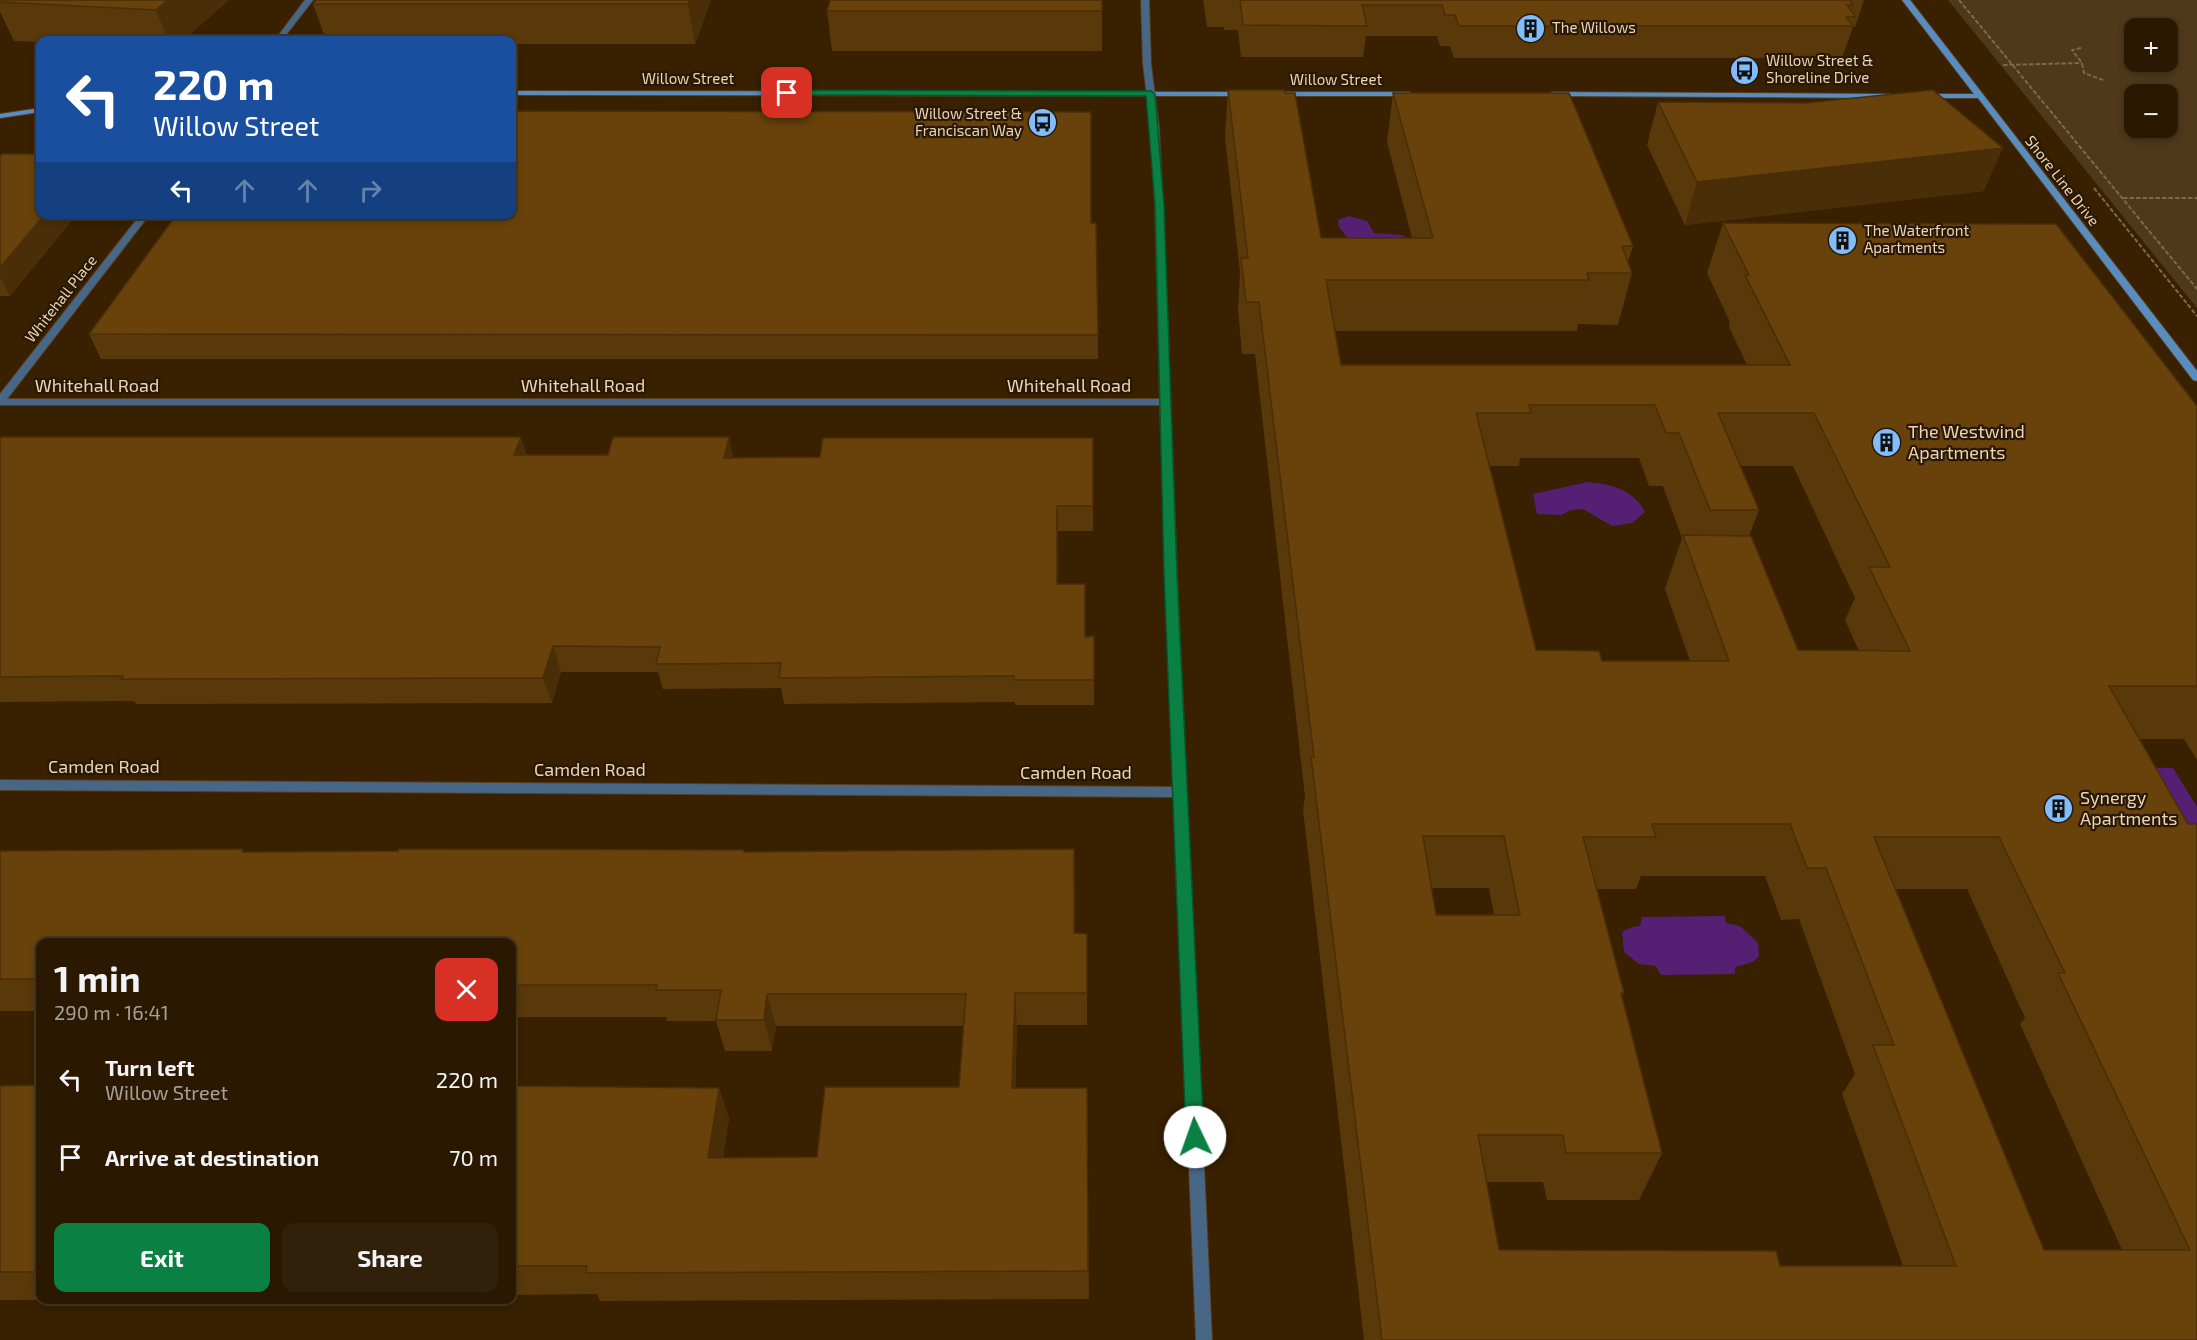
<!DOCTYPE html>
<meta charset="utf-8">
<style>
body{margin:0;font-family:"Exo 2",sans-serif;background:#32210a;color:#f1f3f6;height:100vh;display:flex;flex-direction:column;font-size:22px;white-space:nowrap}
*{box-sizing:border-box;margin:0}
p{font-size:20px;color:#a5a099}
.icon{flex:none;width:33px;height:33px;fill:none;stroke:currentColor;stroke-width:2;stroke-linecap:round;stroke-linejoin:round}
.map{position:relative;flex:1;overflow:hidden}
.side{position:absolute;left:36px;top:938px;width:480px;height:366px;display:flex;flex-direction:column;background:#2a1800;border-radius:12px;box-shadow:0 3px 9px #0003,0 0 0 2px #463722}
.side>*{flex:none}
.top-card{position:absolute;left:36px;top:36px;width:480px;height:183px;border-radius:12px;box-shadow:0 3px 9px #0003,0 0 0 2px #463722;background:#1a4fa0;color:#fff;overflow:hidden}
.fabs{position:absolute;left:2124px;top:18px;display:grid;gap:12px}
.fabs a{display:grid;place-items:center;width:54px;height:54px;border-radius:12px;background:#2a1800;box-shadow:0 3px 9px #0003,0 0 0 2px #463722;font-size:30px}
.pin{position:absolute;display:grid;place-items:center;width:51px;height:51px;color:#fff;margin:-26px;border-radius:12px;box-shadow:0 3px 9px #0006}
.me{position:absolute;width:66px;margin:-33px;rotate:357deg;stroke-linejoin:round;filter:drop-shadow(0 0 4px #0008)}
.turn{display:flex;align-items:center;gap:21px;height:126px;padding:0 18px;font-size:27px}
.turn .icon{width:78px;height:78px;stroke-width:2.5}
.turn b{display:block;font-size:42px;line-height:51px}
.lanes{display:flex;align-items:center;height:57px;padding:0 18px;background:#0003;justify-content:center;gap:30px;direction:ltr}
.lanes .off{opacity:.35}
.round{display:grid;place-items:center;flex:none;width:63px;height:63px;border-radius:12px;background:#32210a}
.headline{display:flex;align-items:center;justify-content:space-between;height:102px;padding:0 18px}
h1{font-size:36px;font-weight:700;line-height:45px}
.action{display:flex;gap:12px;margin-top:auto;padding:12px 18px}
.action a{flex:1;height:69px;border-radius:12px;background:#0b8043;color:#fff;font-size:24px;font-weight:700;line-height:69px;text-align:center}
.action a+a{background:#32210a;color:#f1f3f6}
ul{padding:0;list-style:none}
li{display:flex;align-items:center;gap:18px;height:78px;padding:0 18px}
li div{flex:1}
li b{display:block;font-size:22px}
li em{font-style:normal}
.map>svg:first-child{display:block}
</style>
<div class="map">
<svg width="2197" height="1340" viewBox="0 0 2197 1340">
<rect width="100%" height="100%" fill="#382000"/>
<path fill="#50381a" fill-rule="evenodd" d="M1948 0H2197V308ZM2134 28H2168V62H2134ZM2134 94H2168V128H2134Z"/>
<g fill="#552074">
<path d="M1349 216 1367 221 1374 233 1402 235 1412 242 1352 244 1339 227 1338 220Z"/>
<path d="M1588 482C1611 484 1634 490 1645 512L1632 523 1612 526 1583 509 1571 510 1561 515 1537 514 1533 494Z"/>
<path d="M2128 767 2173 768 2197 807V846Z"/>
<path d="M1725 916 1726 923 1740 926 1758 943 1759 956 1753 962 1735 967V974L1661 975 1656 966 1639 964 1624 952 1622 932 1632 927 1640 926 1642 917Z"/>
</g>
<g fill="none" stroke-linecap="round" stroke-linejoin="round">
<defs>
<g id="street">
<path d="M305 0H313L282 40H275Z"/>
<path d="M1141 0H1149L1151 64 1159 128 1163 205 1177 574 1212 1340H1196L1174 797 0 790V780L1174 787 1160 405H0V394L141 214H150L7 399H1160L1155 205 1151 128 1143 64Z"/>
</g>
<g id="secondary">
<path d="M1902 0H1910L2197 371V381L2193 380 1978 98H1921L1920 96 1924 94H1974Z"/>
<path d="M512 91 1244 92 1248 94 1244 96 512 95Z"/>
<path d="M1276 92H1409L1413 94 1409 96H1276Z"/>
<path d="M1552 92 1889 94 1893 96 1889 98 1555 96 1551 94Z"/>
<path d="M40 108V112L0 118V114Z"/>
</g>
</defs>
<use href="#street" stroke="#553d1d" stroke-width="2"/>
<use href="#secondary" stroke="#553d1d" stroke-width="2"/>
<g stroke="#82684a" stroke-width="2" stroke-dasharray="4.5 2" stroke-linecap="butt">
<path d="M1959 0 2197 289"/>
<path d="M2081 48 2072 50 2082 63 2084 73 2103 80"/>
<path d="M2003 65 2082 63"/>
<path d="M2094 188 2197 316"/>
<path d="M2123 198H2197"/>
</g>
<use href="#street" fill="#486787" fill-rule="evenodd"/>
<use href="#secondary" fill="#598cbf" fill-rule="evenodd"/>
</g>
<g fill="#593909" fill-rule="evenodd">
<path d="M0 0H229L183 40H40V42L14 41 0 12Z"/>
<path d="M711 0 695 44H512V40H326L313 4Z"/>
<path d="M1102 0V51H832L827 11Z"/>
<path d="M1203 0H1864L1855 27H1853L1842 58H1454L1450 46H1440L1437 36H1366L1363 57H1241L1238 30H1224V27H1207Z"/>
<path d="M1228 90 1321 238H1412L1387 142 1393 93 1633 246 1628 263 1632 273 1618 325 1578 324 1577 331H1335L1341 365H1747L1729 327 1730 322 1707 273 1723 223 2197 406V760L2184 739H2139L2188 824 2197 1340H1364L1303 810 1305 797 1255 354H1242L1238 309 1240 272 1225 138ZM1520 458H1639L1649 486H1663L1682 538 1665 589 1690 661H1602L1536 650 1489 466H1519ZM1740 466H1793L1855 598 1845 620 1859 651 1798 650 1749 536 1759 510ZM1641 876H1765L1781 920 1799 919 1855 1074 1842 1094 1903 1266H1780L1499 1250 1487 1182H1543L1547 1200H1639L1662 1153 1622 997 1624 993 1597 889H1636ZM1432 888H1489L1494 915H1436ZM1895 889H1967L2025 1018 2020 1024 2122 1250H2044Z"/>
<path d="M1658 102 1984 191 1685 225 1647 145Z"/>
<path d="M0 156 40 214H77L10 296H0Z"/>
<path d="M1091 223 1098 335V359H101L89 334Z"/>
<path d="M0 437 527 455H608L729 437 733 458 820 457 1093 438V531H1058V584L1085 637 1094 636V705H1015V702L784 704 781 688 663 689 658 672H561L552 703 136 704 134 701 0 702Z"/>
<path d="M744 850 745 852 1075 882V933L1087 934V1025H1017L1015 1088H1087L1089 1299 600 1301 597 1294 512 1295V1093L719 1088 729 1118 723 1158 817 1157 959 1087 964 1026H776L772 1051H725L716 1021H667L666 1017H512V942H40V1011H0V851L245 852Z"/>
<path d="M40 1085V1299H337L0 1300V1086Z"/>
</g>
<g fill="#492e07">
<path d="M168 0H229L183 40H168L156 10Z"/>
<path d="M689 0H711L695 44 688 4Z"/>
<path d="M2003 148 1984 191 1685 225 1697 182Z"/>
<path d="M45 214H77L10 296 0 277V268Z"/>
<path d="M521 437 529 462 514 455Z"/>
<path d="M729 437 734 461 724 458Z"/>
<path d="M1057 506 1058 531 1057 609Z"/>
<path d="M553 646 561 672 552 703 543 678Z"/>
<path d="M1015 993 1017 1025 1015 1119 1012 1088Z"/>
<path d="M767 994 776 1026 772 1051 764 1020Z"/>
<path d="M719 1088 729 1118 718 1188 708 1158Z"/>
</g>
<g fill="#68420a" stroke="#492e07" stroke-width="1.5" fill-rule="evenodd">
<path d="M0 0H168L156 10 0 2Z"/>
<path d="M316 0H689L688 4H313Z"/>
<path d="M830 0H1102V11H827Z"/>
<path d="M1240 0H1850L1853 5H1847L1856 17H1846L1853 26H1459L1455 15H1445L1442 5H1362L1367 26 1243 25Z"/>
<path d="M1228 90H1284L1285 93H1295L1321 238H1433L1393 93H1569L1633 246H1622L1632 273H1587L1589 280H1326L1341 365H1790L1745 275H1749L1723 223 2056 224 2197 406V686H2109L2188 824H2197V1340H1382L1311 757H1314L1259 302H1246L1241 258H1248ZM1529 405H1655L1666 433H1679L1710 510H1759L1718 413H1814L1890 567H1869L1910 651 1798 650 1751 536 1683 535 1729 661H1602L1599 651 1536 650 1476 413H1531ZM1652 824H1790L1807 868H1826L1894 1045H1873L1956 1266H1780L1776 1251 1499 1250 1478 1135H1563L1566 1153H1662L1621 993H1624L1583 837H1656ZM1423 836H1504L1520 915H1436ZM1874 837H1999L2065 973H2058L2190 1250H2044Z"/>
<path d="M1933 90 2003 148 1697 182 1658 102 1806 103Z"/>
<path d="M512 111 1091 112V223H1096L1098 335 89 334 177 214H512Z"/>
<path d="M2 154H40V214H45L0 268V156Z"/>
<path d="M0 437H521L514 455H608L613 437H729L724 458 820 457 823 438H1093V506H1057V584H1085V637L1094 636V680H1014V676L779 678 781 663 656 664 660 647 553 646 543 678 121 679 123 676 0 677Z"/>
<path d="M243 849 242 852 398 851 399 849 744 850V852L1074 849V933L1087 934V993H1015L1012 1088H1087L1088 1271 586 1273 587 1266H512V1093L514 1086 719 1088 708 1158 817 1157 825 1087H959L966 994H767L764 1020H716L721 990H656L657 985H512V942H40V979H0V851Z"/>
<path d="M40 1085V1272H0V1086Z"/>
</g>
<path fill="#0b8043" stroke="#07532c" stroke-width="1.5" d="M787 90 1151 91 1155 94 1164 205 1177 574 1204 1137 1201 1143 1195 1145 1189 1143 1186 1137 1164 574 1155 205 1146 96 784 95 782 93Z"/>
<defs>
<symbol id="building-disc" viewBox="-11 -11 22 22"><circle r="9.5" fill="#81bdfa" stroke="#281906"/><path d="M-4-6H4V6H1V3H-1V6H-4ZM-2.5-4.3h1.7v1.8h-1.7ZM.8-4.3h1.7v1.8H.8ZM-2.5-1h1.7V.8h-1.7ZM.8-1h1.7V.8H.8Z" fill="#111"/></symbol>
<symbol id="bus-disc" viewBox="-11 -11 22 22"><circle r="9.5" fill="#81bdfa" stroke="#281906"/><path d="M-5-6H5V4H4V6H2V4H-2V6H-4V4H-5ZM-3.5-4V0h7V-4ZM-3.5 1.2v1.5H-2V1.2ZM2 1.2v1.5H3.5V1.2Z" fill="#111"/></symbol>
</defs>
<g fill-rule="evenodd">
<use href="#building-disc" x="1514" y="12" width="33" height="33"/>
<use href="#bus-disc" x="1728" y="54" width="33" height="33"/>
<use href="#bus-disc" x="1026" y="106" width="33" height="33"/>
<use href="#building-disc" x="1826" y="224" width="33" height="33"/>
<use href="#building-disc" x="1870" y="426" width="33" height="33"/>
<use href="#building-disc" x="2042" y="792" width="33" height="33"/>
</g>
<g text-anchor="middle" stroke-width="4.5" stroke-linejoin="round" paint-order="stroke">
<g font-size="15" fill="#eed3b6" stroke="#281906" text-anchor="start">
<text x="1552" y="33">The Willows</text>
<text x="1766" y="66">Willow Street &amp;<tspan x="1766" dy="17">Shoreline Drive</tspan></text>
<text x="1022" y="119" text-anchor="end">Willow Street &amp;<tspan x="1022" dy="17">Franciscan Way</tspan></text>
<text x="1864" y="236">The Waterfront<tspan x="1864" dy="17">Apartments</tspan></text>
</g>
<g font-size="15" fill="#eed3b6" stroke="#281906">
<text x="688" y="84">Willow Street</text>
<text x="1336" y="85">Willow Street</text>
<text transform="translate(2062 181) rotate(52)" y="5">Shore Line Drive</text>
<text transform="translate(61 299) rotate(-52)" y="5">Whitehall Place</text>
</g>
<g font-size="18" fill="#eed3b6" stroke="#281906">
<text x="97" y="392">Whitehall Road</text>
<text x="583" y="392">Whitehall Road</text>
<text x="1069" y="392">Whitehall Road</text>
<text x="104" y="773">Camden Road</text>
<text x="590" y="776">Camden Road</text>
<text x="1076" y="779">Camden Road</text>
</g>
<g font-size="18" fill="#eed3b6" stroke="#281906" text-anchor="start">
<text x="1908" y="438">The Westwind<tspan x="1908" dy="21">Apartments</tspan></text>
<text x="2080" y="804">Synergy<tspan x="2080" dy="21">Apartments</tspan></text>
</g>
</g>
</svg>
<div class="fabs">
<a>+</a>
<a>−</a>
</div>
<div class="pin" style="left:787px;top:93px;background:#d93025"><svg class="icon" aria-label="arrive" viewBox="0 0 24 24"><path d="M6 21V4h12l-3 4 3 4H6"/></svg></div>
<svg class="me" style="left:1195px;top:1137px" viewBox="-20 -20 40 40"><circle r="19" fill="#fff"/><path d="M0-13L10 11 0 6-10 11z" fill="#0b8043"/></svg>
<div class="top-card">
<div class="turn"><svg class="icon" aria-label="left" viewBox="0 0 24 24"><path d="M17 20v-9H6M10 6l-5 5 5 5"/></svg><div><b>220 m</b>Willow Street</div></div>
<div class="lanes"><svg class="icon" aria-label="left" viewBox="0 0 24 24"><path d="M17 20v-9H6M10 6l-5 5 5 5"/></svg><svg class="icon off" aria-label="ahead" viewBox="0 0 24 24"><path d="M12 20V5M6 11l6-6 6 6"/></svg><svg class="icon off" aria-label="ahead" viewBox="0 0 24 24"><path d="M12 20V5M6 11l6-6 6 6"/></svg><svg class="icon off" aria-label="right" viewBox="0 0 24 24"><path d="M7 20v-9h11M14 6l5 5-5 5"/></svg></div>
</div>
<section class="side">
<div class="headline"><div><h1>1 min</h1><p>290 m · 16:41</p></div><a class="round" style="background:#d93025;color:#fff"><svg class="icon" aria-label="close" viewBox="0 0 24 24"><path d="M6 6l12 12M18 6L6 18"/></svg></a></div>
<ul>
<li><svg class="icon" aria-label="left" viewBox="0 0 24 24"><path d="M17 20v-9H6M10 6l-5 5 5 5"/></svg><div><b>Turn left</b><p>Willow Street</p></div><em>220 m</em></li>
<li><svg class="icon" aria-label="arrive" viewBox="0 0 24 24"><path d="M6 21V4h12l-3 4 3 4H6"/></svg><div><b>Arrive at destination</b></div><em>70 m</em></li>
</ul>
<div class="action"><a>Exit</a><a>Share</a></div>
</section>
</div>
